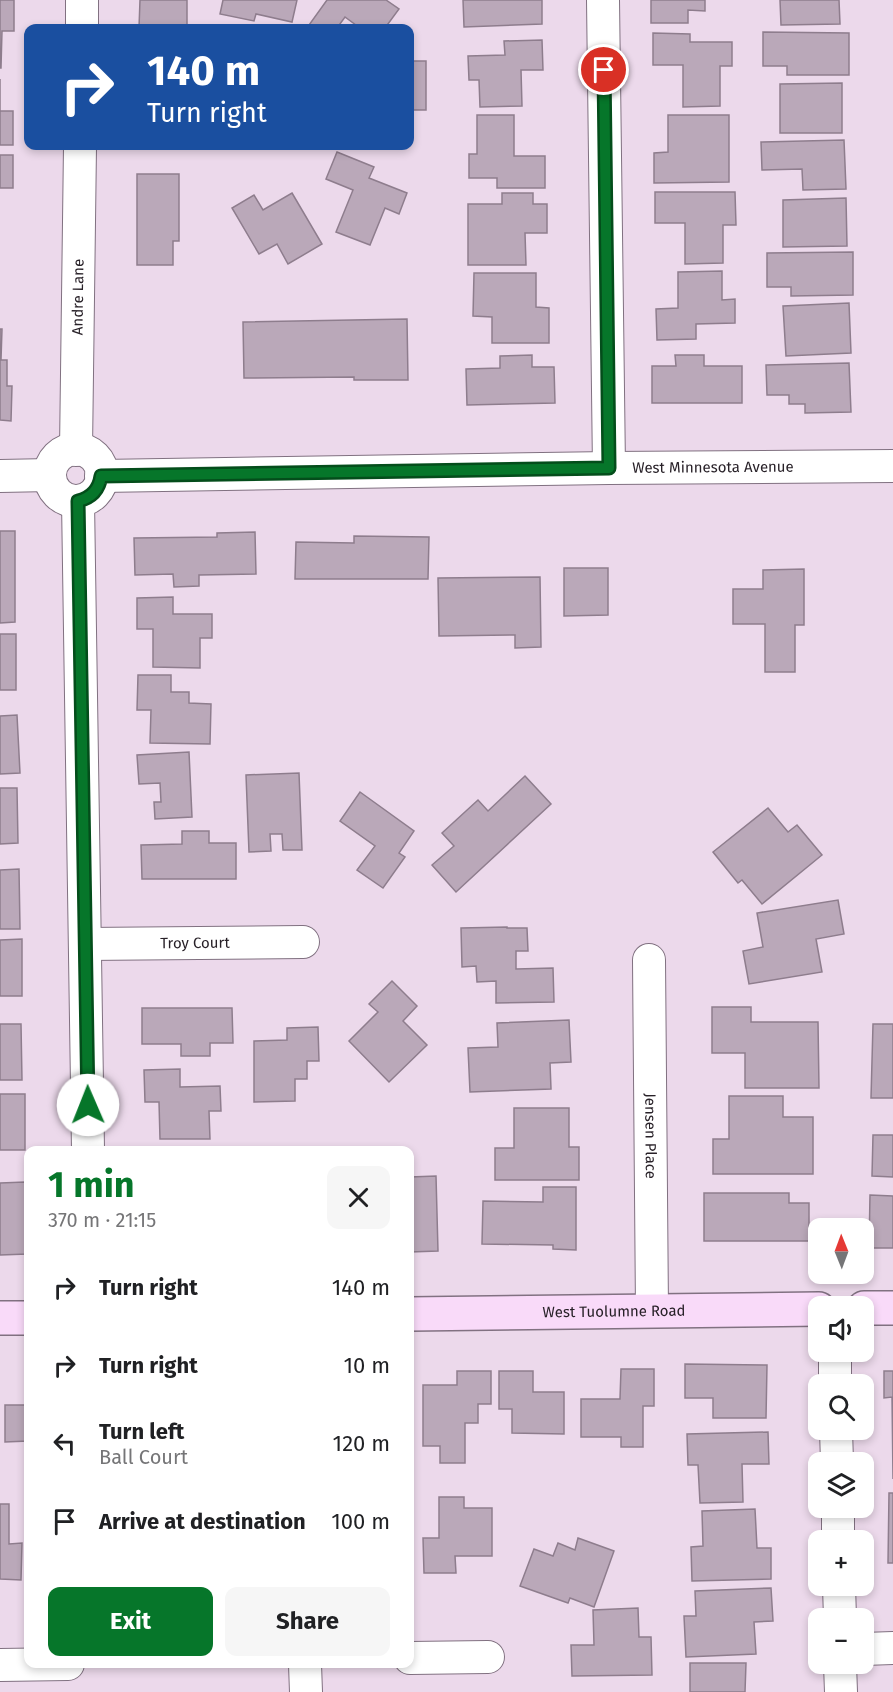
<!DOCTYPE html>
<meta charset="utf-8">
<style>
body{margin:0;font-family:"Fira Sans",sans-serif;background:#f6f6f6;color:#202124;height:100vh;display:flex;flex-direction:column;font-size:22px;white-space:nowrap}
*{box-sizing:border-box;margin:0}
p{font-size:20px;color:#757577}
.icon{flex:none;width:33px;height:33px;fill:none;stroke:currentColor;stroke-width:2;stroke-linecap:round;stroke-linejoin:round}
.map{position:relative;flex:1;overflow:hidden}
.panel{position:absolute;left:24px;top:1146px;width:390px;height:522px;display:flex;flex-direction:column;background:#fff;border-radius:12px;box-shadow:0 3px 9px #0003}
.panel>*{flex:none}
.hud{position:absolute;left:24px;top:24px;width:390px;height:126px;border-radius:12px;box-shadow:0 3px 9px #0003;background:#1a4fa0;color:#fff;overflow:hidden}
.needle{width:39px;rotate:359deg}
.fabs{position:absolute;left:808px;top:1218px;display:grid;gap:12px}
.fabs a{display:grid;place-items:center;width:66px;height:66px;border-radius:12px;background:#fff;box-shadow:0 3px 9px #0003;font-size:30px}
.pin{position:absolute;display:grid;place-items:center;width:51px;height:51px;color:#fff;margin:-26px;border:3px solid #fff;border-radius:50%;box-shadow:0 2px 6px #0007}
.me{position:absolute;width:66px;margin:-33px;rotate:359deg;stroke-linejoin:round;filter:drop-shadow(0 0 4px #0008)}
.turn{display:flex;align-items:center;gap:21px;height:126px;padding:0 24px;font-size:27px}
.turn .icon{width:78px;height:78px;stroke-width:2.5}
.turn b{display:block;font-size:42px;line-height:51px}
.round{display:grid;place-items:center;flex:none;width:63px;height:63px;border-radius:12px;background:#f6f6f6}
.head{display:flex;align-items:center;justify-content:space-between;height:102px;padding:0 24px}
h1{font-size:36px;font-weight:700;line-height:45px;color:#06762a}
.action{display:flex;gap:12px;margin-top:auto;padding:12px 24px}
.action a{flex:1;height:69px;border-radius:12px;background:#06762a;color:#fff;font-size:24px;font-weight:700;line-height:69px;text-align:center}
.action a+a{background:#f6f6f6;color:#202124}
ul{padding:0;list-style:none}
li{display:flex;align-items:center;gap:18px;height:78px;padding:0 24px}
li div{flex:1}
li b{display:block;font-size:22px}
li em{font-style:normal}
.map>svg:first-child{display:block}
</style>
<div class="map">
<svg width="893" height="1692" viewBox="0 0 893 1692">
<rect width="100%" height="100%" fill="#ecd9eb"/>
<g fill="#baa8b9" stroke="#8e7d8d" stroke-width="1.5">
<path d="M0 0H14V31H2L1 68H0Z"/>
<path d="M140 0H187V28H139Z"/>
<path d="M223 0H297L292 22 256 14 254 21 220 14Z"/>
<path d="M327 0H386L399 9 385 28H360L345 17 337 28H313L309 25Z"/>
<path d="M463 0H542V24L464 27Z"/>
<path d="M651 0H705V11L688 10V23H651Z"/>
<path d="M780 0H839L840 24 781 25Z"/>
<path d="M763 32 849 33V75H787V66H763Z"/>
<path d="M653 33 690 34V42H732V66H720V106L683 107V65H653Z"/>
<path d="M542 40 543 70H521L522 106 480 107 479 80H469L468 56 505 55 504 41Z"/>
<rect x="410" y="61" width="16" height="49"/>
<path d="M0 79V111H13V145H0Z"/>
<path d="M842 83V133H780V84Z"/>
<path d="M477 115H514V156H545V188H497V178H469V154H477Z"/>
<path d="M668 115H729V182L654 183V153L668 152Z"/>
<path d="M844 140 846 189 803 190 802 169 762 170 761 142Z"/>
<path d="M337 152 374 167 369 178 407 193 399 214 385 208 370 245 336 232 353 190 326 179Z"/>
<rect x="0" y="155" width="13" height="33"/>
<path d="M137 174H179V241H173V265H137Z"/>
<path d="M655 192H735L736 225H723V263L685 264V223H655Z"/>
<path d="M292 193 322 244 288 264 277 244 259 254 232 208 254 195 263 210Z"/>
<path d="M502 193H533V204H547V233H525L526 265H468V204H502Z"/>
<path d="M846 198 847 246 783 247V200Z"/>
<path d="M853 252V295L791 296V287H767V253Z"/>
<path d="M722 271V300L735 299V323L696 324V339L657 340 656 309 678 308V272Z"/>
<path d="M474 273H536V307L549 308V343H492V317L473 316Z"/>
<path d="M849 303 851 353 786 356 783 306Z"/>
<path d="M407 319 408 380H354V377L244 378 243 322Z"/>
<path d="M0 329H2L1 360H7V386H12L11 421 0 420Z"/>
<path d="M532 355V367H554L555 403 467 405 466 369 500 368V356Z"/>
<path d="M675 355H704V366H742V403H652V366H676Z"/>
<path d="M849 363 851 412 805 413V404H789V395H767L766 365Z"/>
<path d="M0 531H15V622L0 623Z"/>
<path d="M255 532 256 574 199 575V586L174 587 173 574 135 575 134 538 217 537V533Z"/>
<path d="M354 536 429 537 428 579H295L296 542 354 543Z"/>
<path d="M564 568H608V615L564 616Z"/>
<path d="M804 569V625H795V672H765V624H733V589H763V570Z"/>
<path d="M540 577 541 647 515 648V635L439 636 438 578Z"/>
<path d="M173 597V614H212V638H200V668L153 667V629H137V598Z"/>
<rect x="0" y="634" width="16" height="56"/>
<path d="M138 675H171V692H189V703L211 704 210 744 150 743 151 710H137Z"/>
<path d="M17 715 20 773 0 774V716Z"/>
<path d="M189 752 192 817 155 819 154 802H161L160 783 139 784 137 755Z"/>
<path d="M299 773 302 850H283L282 834H270L271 851 249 852 246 775Z"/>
<path d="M525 776 551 804 456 892 432 865 454 846 442 833 478 800 488 811Z"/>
<path d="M0 788H17L18 843 0 844Z"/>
<path d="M360 792 414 831 399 853 405 857 383 888 357 870 375 846 340 821Z"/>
<path d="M768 808 788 832 797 825 822 855 762 904 742 880 738 883 713 852Z"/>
<path d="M182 831H209V843H236V879H142L141 845 182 844Z"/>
<path d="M19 869 20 929H0V870Z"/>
<path d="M838 900 844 934 816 939 822 972 749 984 743 951 763 947 757 913Z"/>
<path d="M507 927V928H527L528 951H516V969L553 968 554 1002 496 1003V981L477 982 476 966 462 967 461 928Z"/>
<path d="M22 939V996H0V940Z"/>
<path d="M392 981 417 1006 403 1021 427 1045 389 1082 349 1041 378 1012 369 1004Z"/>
<path d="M712 1007H751V1022H818L819 1088H745V1053H712Z"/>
<path d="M142 1008H232L233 1043H210V1056H181V1044H142Z"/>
<path d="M569 1020 571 1062 550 1063 551 1089 470 1092 468 1048 498 1047 497 1023Z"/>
<path d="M0 1024H21L22 1080H0Z"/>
<path d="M873 1024H893V1098H871Z"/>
<path d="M318 1027 319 1061H307V1079H295V1101L254 1102V1041L287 1040V1028Z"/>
<path d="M180 1069V1087L220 1086 221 1111H209L210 1139H160L159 1102H145L144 1070Z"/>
<rect x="0" y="1094" width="25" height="56"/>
<path d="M729 1096H783V1117H813V1174H713V1139H729Z"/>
<path d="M514 1108H569V1147H579V1180H495V1148H514Z"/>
<path d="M873 1135H893V1177L872 1176Z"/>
<path d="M436 1176 438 1251 410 1252V1177Z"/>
<path d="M25 1182 27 1254 0 1255V1183Z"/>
<path d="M543 1187H576V1250L553 1249V1245L482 1244 483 1201 543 1202Z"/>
<path d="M704 1193H789V1203H809V1241H704Z"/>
<path d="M870 1195 893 1196V1248H869Z"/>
<path d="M685 1364 767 1365 766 1418H713V1398H685Z"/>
<path d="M621 1369H654V1406H643V1447H621V1437H581V1399H620Z"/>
<path d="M457 1371H491V1404H478V1423H465V1463H440V1446H423V1385H457Z"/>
<path d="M499 1371H533V1392H564V1434L512 1433V1409H499Z"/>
<path d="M884 1371H893V1479L892 1397 884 1398Z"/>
<path d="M5 1405H28V1441L5 1442Z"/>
<path d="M768 1432 769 1464H742L743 1502 700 1503 698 1465H688L687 1434Z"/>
<path d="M889 1493H893V1563H888Z"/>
<path d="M439 1497H464V1508H492V1556H455L456 1573H424L423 1538H439Z"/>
<path d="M0 1504H9V1544L22 1543 21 1580 0 1579Z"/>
<path d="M755 1509 757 1548H771V1579L692 1581 691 1547 703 1546 702 1511Z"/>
<path d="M578 1538 614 1551 594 1607 570 1598 568 1603 520 1586 534 1549 553 1556 558 1543 575 1550Z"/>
<path d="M771 1588 773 1621 754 1622 756 1654 686 1657 684 1616H696L695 1591Z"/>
<path d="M638 1608 639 1637H651L652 1675 572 1676 571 1645H594L593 1610Z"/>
<path d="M690 1663H746L745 1692H690Z"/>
</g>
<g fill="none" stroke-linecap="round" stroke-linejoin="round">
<defs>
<g id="street">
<path d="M603 0 609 468"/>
<path d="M82 28V0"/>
<circle cx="76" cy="475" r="26"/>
<path id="s1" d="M76 450 80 146"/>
<path d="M0 476 50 475"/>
<path id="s2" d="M101 476 609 468 893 466"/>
<path d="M78 501 88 1150"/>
<path id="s3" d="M85 944 303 942"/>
<path id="s4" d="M649 960 652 1311"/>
<path d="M835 1352V1384"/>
<path d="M836 1430 837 1462"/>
<path d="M838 1508V1540"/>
<path d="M839 1586 840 1618"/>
<path d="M864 1649 893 1648"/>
<path d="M410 1658 488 1657"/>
<path d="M305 1664 306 1692"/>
<path d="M840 1664 841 1692"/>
<path d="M0 1665 68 1664"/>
</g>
<g id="secondary">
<path d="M864 1308H893"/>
<path id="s5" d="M410 1314 819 1309"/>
<path d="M0 1318H28"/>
</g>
</defs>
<use href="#street" stroke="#817181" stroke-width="34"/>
<use href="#secondary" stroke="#817181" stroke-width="36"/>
<use href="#street" stroke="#fff" stroke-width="32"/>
<use href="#secondary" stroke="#f9daf9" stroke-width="33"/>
</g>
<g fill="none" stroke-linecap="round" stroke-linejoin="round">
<defs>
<path id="route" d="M88 1105 78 501C91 498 99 490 101 476L609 468 604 70"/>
</defs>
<use href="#route" stroke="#044d1b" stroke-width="15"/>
<use href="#route" stroke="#06762a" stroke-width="10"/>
</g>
<g text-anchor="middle" stroke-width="4.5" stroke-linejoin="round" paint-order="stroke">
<g font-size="15" fill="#282128" stroke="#fff">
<text dy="5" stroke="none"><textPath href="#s1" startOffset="153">Andre Lane</textPath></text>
<text dy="5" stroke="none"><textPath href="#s2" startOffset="612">West Minnesota Avenue</textPath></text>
<text dy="5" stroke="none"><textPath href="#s3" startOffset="110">Troy Court</textPath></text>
<text dy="5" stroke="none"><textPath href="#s4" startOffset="176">Jensen Place</textPath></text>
<text dy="5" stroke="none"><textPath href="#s5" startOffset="204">West Tuolumne Road</textPath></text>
</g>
</g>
</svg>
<div class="fabs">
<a><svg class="needle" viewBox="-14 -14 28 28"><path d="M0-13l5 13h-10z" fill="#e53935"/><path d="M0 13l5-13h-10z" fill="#757577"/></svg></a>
<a><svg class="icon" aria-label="sound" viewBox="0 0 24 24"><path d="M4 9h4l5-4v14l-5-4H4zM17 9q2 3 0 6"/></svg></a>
<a><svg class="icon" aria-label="search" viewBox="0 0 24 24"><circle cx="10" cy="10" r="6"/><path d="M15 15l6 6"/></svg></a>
<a><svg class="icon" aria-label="layers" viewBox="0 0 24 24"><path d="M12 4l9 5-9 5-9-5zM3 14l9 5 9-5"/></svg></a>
<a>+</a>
<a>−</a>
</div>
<div class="pin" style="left:604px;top:70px;background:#d93025"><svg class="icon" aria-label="arrive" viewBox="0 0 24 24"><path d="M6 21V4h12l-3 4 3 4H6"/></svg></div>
<svg class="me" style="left:88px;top:1105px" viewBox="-20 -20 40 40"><circle r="19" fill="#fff"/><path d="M0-13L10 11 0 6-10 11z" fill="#06762a"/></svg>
<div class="hud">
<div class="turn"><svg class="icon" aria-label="right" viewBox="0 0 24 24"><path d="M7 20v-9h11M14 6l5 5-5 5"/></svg><div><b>140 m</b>Turn right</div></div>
</div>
<section class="panel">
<div class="head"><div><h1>1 min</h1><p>370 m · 21:15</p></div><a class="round"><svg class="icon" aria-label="close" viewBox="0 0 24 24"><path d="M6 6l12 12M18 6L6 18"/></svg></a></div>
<ul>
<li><svg class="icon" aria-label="right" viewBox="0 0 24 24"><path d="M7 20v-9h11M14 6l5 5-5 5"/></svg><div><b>Turn right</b></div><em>140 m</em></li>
<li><svg class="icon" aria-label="right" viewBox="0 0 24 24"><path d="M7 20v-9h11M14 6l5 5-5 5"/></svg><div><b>Turn right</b></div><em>10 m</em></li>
<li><svg class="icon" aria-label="left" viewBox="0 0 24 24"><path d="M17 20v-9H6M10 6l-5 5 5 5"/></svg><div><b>Turn left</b><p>Ball Court</p></div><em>120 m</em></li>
<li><svg class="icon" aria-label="arrive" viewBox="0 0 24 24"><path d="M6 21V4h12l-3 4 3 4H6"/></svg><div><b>Arrive at destination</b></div><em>100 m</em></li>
</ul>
<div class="action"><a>Exit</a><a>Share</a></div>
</section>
</div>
